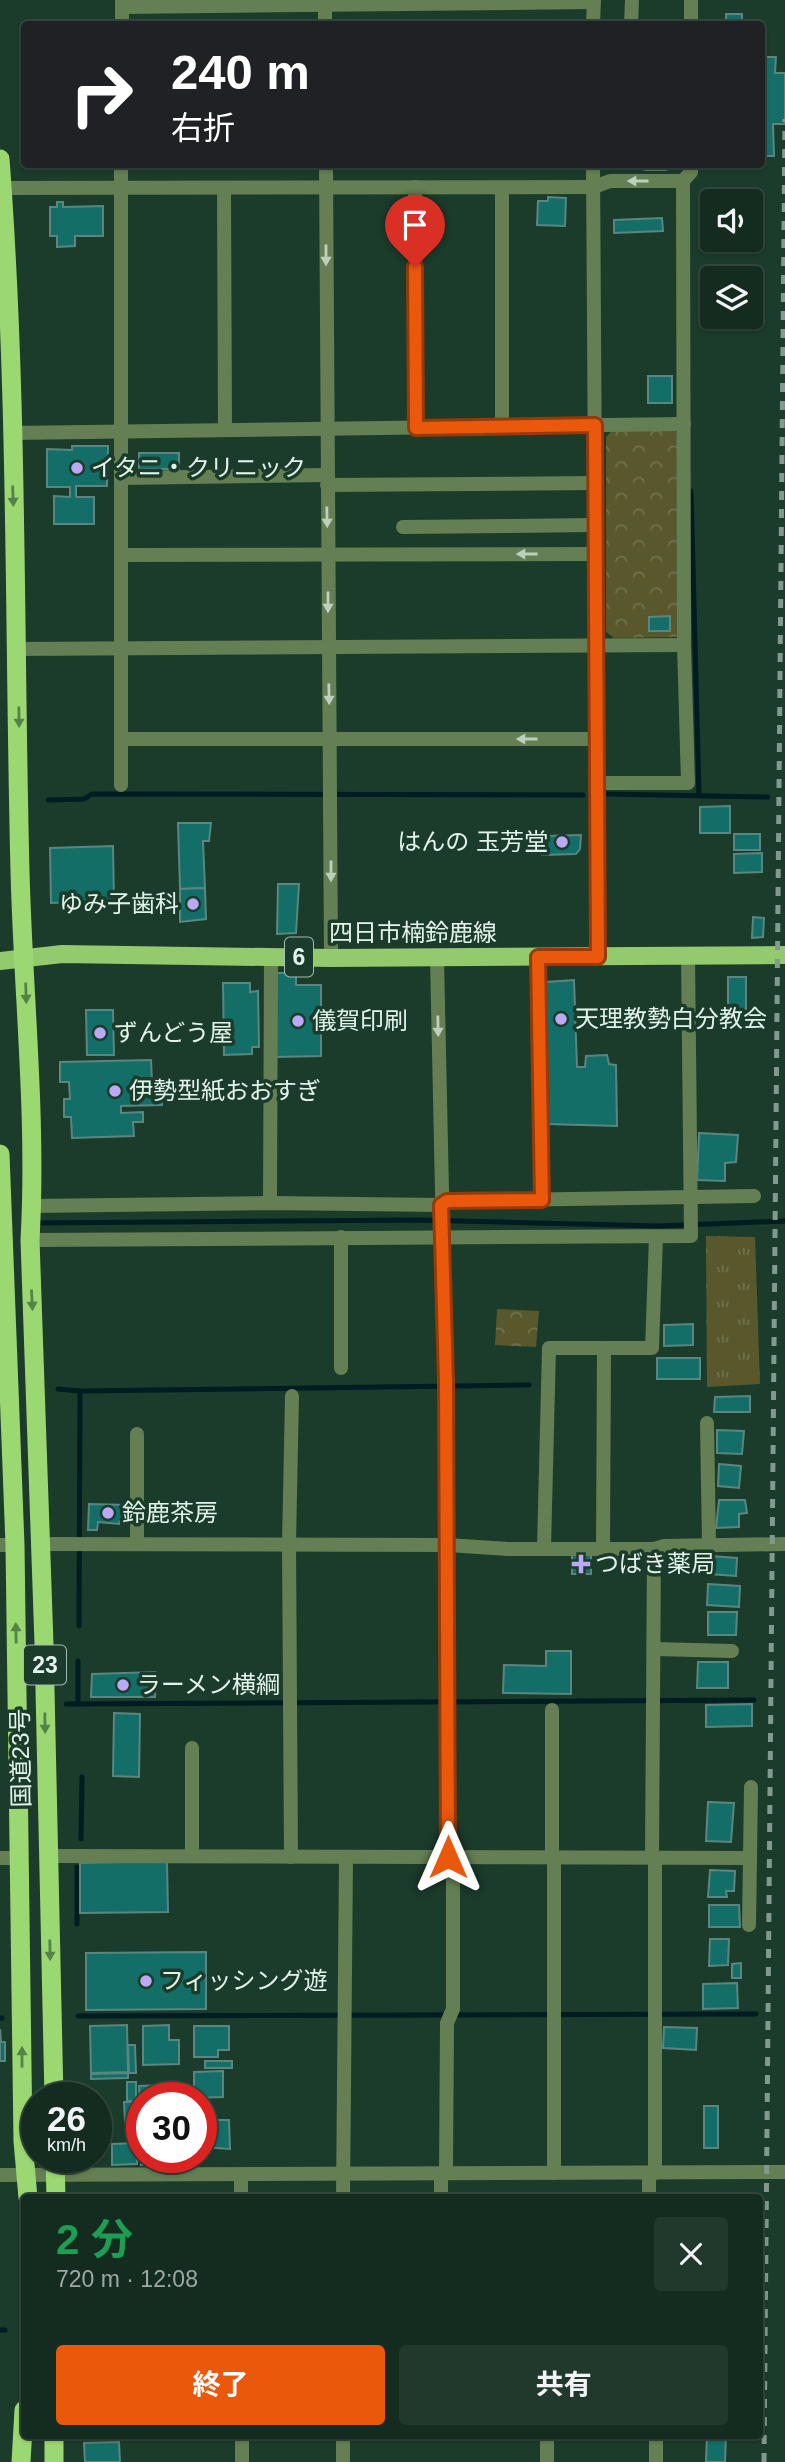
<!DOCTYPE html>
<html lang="ja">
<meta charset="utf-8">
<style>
body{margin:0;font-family:Arial,"Noto Sans JP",sans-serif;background:#21382d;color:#f1f3f6;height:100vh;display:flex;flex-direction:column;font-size:26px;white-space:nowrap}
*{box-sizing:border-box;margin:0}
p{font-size:23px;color:#9da7a5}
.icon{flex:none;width:38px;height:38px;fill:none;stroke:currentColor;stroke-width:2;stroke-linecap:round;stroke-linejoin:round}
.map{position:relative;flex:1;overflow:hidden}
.side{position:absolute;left:21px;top:2194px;width:742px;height:245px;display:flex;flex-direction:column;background:#142c20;border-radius:7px;box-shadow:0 2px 5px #0004,0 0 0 2px #33483e}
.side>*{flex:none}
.banner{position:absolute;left:21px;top:21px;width:744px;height:147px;border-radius:7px;box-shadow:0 2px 5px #0004,0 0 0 2px #33483e;background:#202124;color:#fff;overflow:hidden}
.fabs{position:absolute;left:700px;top:189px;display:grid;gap:14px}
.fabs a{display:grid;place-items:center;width:63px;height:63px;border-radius:7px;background:#142c20;box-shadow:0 2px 5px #0004,0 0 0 2px #33483e;font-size:35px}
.speed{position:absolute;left:21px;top:2082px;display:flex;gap:14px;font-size:35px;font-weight:700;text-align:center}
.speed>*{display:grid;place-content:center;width:91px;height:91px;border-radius:50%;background:#142c20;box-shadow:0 2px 5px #0004,0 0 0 2px #33483e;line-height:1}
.speed small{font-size:18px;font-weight:400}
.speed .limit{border:10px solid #d22;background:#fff;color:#111}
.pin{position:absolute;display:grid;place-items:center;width:60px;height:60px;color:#fff;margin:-72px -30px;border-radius:50% 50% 50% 0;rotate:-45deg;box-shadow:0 0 7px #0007}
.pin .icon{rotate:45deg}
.me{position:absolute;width:77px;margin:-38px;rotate:0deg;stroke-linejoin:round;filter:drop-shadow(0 0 5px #0008)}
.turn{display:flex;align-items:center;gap:24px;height:147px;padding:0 35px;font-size:32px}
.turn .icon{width:91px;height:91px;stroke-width:2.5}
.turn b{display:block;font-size:49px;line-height:60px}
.round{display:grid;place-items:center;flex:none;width:74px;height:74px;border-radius:7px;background:#21382d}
.head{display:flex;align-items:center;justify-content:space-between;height:119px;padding:0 35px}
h1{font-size:42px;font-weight:700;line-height:52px;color:#1e9e55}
.cta{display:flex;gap:14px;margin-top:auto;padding:14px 35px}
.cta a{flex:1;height:80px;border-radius:7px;background:#ea580c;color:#fff;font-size:28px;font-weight:700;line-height:80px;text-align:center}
.cta a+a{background:#21382d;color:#f1f3f6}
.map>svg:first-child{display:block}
</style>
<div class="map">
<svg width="785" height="2462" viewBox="0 0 785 2462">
<defs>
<pattern id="grass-tufts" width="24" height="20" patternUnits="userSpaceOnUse" patternTransform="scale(1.75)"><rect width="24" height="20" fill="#59582d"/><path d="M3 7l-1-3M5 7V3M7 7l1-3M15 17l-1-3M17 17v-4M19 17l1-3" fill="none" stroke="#71714c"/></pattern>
<pattern id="park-crowns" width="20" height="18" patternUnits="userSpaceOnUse" patternTransform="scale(1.75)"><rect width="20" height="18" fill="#59582d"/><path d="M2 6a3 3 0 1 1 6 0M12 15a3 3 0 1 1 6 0" fill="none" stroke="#71714c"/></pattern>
</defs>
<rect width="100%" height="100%" fill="#1b3b2b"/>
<path fill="url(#grass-tufts)" d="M706 1236 755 1237 760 1384 707 1387Z"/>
<g fill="url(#park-crowns)">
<path d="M614 428H673L679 436 682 628 676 637 614 638 606 632V437Z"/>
<path d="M497 1309 539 1311 536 1347 495 1345Z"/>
</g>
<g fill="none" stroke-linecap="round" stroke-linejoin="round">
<g stroke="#001b22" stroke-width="5">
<path d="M691 491 699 795"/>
<path d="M606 794 768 797"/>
<path d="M48 800 84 799 92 794 583 795"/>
<path d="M35 1223 418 1220 659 1226 785 1221"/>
<path d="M58 1389 80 1391"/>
<path d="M79 1626 80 1391 529 1385"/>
<path d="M66 1704 754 1700"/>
<path d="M78 1704V1661"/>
<path d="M81 1839 82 1777"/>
<path d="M77 1924V1867"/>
<path d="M78 2016 756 2014"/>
<path d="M0 2018H2"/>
<path d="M0 2330H5"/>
</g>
</g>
<g fill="#136e68" stroke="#5a8681" stroke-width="2">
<rect x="726" y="14" width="16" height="10"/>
<path d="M761 57H776L775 73H785V124H773L774 156H765L766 124H761Z"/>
<path d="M31 164H69V168L31 169Z"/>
<path d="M548 197 566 198 565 226 537 225 538 201H548Z"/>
<path d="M57 202H63V207L103 206V236H75V246L57 247V236H50V207H57Z"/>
<path d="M662 218 663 231 614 233V220Z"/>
<rect x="648" y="376" width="24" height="27"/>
<path d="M72 446H108L107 486H76V497H94V524H54V496L70 497V487H47V449L72 450Z"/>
<rect x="139" y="453" width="40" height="16"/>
<path d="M670 616V631H649V617Z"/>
<path d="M730 806V833H700V807Z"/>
<path d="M178 823H211L209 841H203L205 888 180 889Z"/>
<rect x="734" y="834" width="26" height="16"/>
<path d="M581 835 580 849 576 854 542 855 543 836Z"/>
<path d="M113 846 114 901 51 903 50 848Z"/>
<path d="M762 853V872L734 873V854Z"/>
<path d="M278 884H299L296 933 277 934Z"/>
<path d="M205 888 206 919 180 922V889Z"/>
<path d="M753 917 764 918 763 937 752 938Z"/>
<path d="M276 973H296V985H321V1056L276 1057Z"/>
<path d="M728 977H746V1009L728 1010Z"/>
<path d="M574 980 577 1067H585L586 1056 607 1055 609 1064 616 1065 617 1126 547 1124 546 982Z"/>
<path d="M223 983H250V992L258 991 259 1047H252V1054L224 1055Z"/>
<path d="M86 1010H113L114 1055H87Z"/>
<path d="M151 1060 152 1082 161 1081 162 1105 121 1106V1113L143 1112V1122H133L134 1136 72 1138 71 1117H64V1099H70L69 1082H60V1062Z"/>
<path d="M699 1133 738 1135 736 1162 725 1163V1181L697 1180Z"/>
<path d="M693 1324V1345L664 1346V1325Z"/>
<rect x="657" y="1358" width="43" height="21"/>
<path d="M750 1396V1412H714L715 1397Z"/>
<path d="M717 1430 744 1431 742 1454 717 1453Z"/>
<path d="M719 1464 741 1466 739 1488 718 1486Z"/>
<path d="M719 1500H745L747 1513 739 1514V1527L716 1528Z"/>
<path d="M89 1504 128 1505 127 1520 120 1521 119 1524 98 1522 97 1530H88Z"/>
<rect x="572" y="1553" width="19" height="21"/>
<path d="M711 1556 737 1558 736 1576 709 1574Z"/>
<path d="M708 1584 740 1586 739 1607 707 1605Z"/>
<path d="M708 1612H737L736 1635H708Z"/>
<path d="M546 1651H571V1694L503 1693 504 1665 546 1666Z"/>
<path d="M698 1662H728V1688H697Z"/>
<path d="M156 1672 155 1697H91L92 1674Z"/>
<path d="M752 1704V1726L706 1727V1705Z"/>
<path d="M114 1713 140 1714 139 1777 113 1776Z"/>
<path d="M708 1802 734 1803 731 1842 706 1841Z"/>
<path d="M167 1861 168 1912 80 1913V1863Z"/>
<path d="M710 1870 735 1871 734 1891H726L727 1897H708Z"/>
<path d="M709 1905H739L740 1927H709Z"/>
<path d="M710 1939H729L728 1965 709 1966Z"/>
<path d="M206 1952V2009L86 2010V1953Z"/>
<path d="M741 1963V1978H732V1964Z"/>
<path d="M737 1983 738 2008 703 2009V1984Z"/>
<path d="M127 2025 128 2072 91 2073 90 2026Z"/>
<path d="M169 2025V2040H179V2064L143 2065V2026Z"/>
<path d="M194 2026H229V2050H218V2057H194Z"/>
<path d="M664 2027 697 2028 696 2050 663 2048Z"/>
<path d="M0 2029 1 2042H5V2061H0Z"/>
<path d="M128 2045H135L136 2073H129Z"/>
<rect x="205" y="2061" width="27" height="7"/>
<path d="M223 2071V2097L194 2098V2072Z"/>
<path d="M128 2073V2078L91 2079V2074Z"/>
<rect x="127" y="2082" width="9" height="19"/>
<path d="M162 2085 163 2098H142L140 2112 139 2086Z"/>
<path d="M124 2102H136V2120L125 2121Z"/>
<rect x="704" y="2106" width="14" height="42"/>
<path d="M201 2120H229L230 2149 201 2147Z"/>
<path d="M140 2135 142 2158H156V2165H141Z"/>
<path d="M137 2143V2164L112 2165V2144Z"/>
<path d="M707 2436H726L725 2462H706Z"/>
<path d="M119 2442 120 2462H85L84 2443Z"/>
</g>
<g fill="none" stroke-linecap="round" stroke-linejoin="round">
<g stroke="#647f53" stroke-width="14">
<path d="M325 0V24"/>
<path d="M122 7 594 2"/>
<path d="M122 24V0"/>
<path d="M326 164 331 958"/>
<path d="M415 187 416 428"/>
<path d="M2 188 594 187"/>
<path d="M224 188 225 429"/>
<path d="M502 188V426"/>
<path d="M11 433 684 424"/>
<path d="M122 478 327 475"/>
<path d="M327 485 595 483"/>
<path d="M403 527 595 525"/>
<path d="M121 555 595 554"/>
<path d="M596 646 598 957"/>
<path d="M18 649 684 645"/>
<path d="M121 739H595"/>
<path d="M596 783H688L684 645 683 181"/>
<path d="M121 785V164"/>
<path d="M538 957 542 1201"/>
<path d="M437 958 446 1379 448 1857"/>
<path d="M270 1203 271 957"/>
<path d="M30 1206 270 1203 441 1205 447 1201 754 1196"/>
<path d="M30 1240 691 1236 688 955"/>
<path d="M341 1368V1237"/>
<path d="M707 1423 709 1545"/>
<path d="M41 1544 448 1545 508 1549H654L664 1546 785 1544"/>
<path d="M137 1544V1434"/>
<path d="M0 1545H15"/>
<path d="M544 1548 549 1348H652L656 1237"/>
<path d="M603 1548 604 1348"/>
<path d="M655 1649 732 1651"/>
<path d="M552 1710V1859"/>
<path d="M47 1856 750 1858 749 1925"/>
<path d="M192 1856V1748"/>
<path d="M291 1857 289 1544 292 1396"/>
<path d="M0 1858H21"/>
<path d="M652 1858 654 1549"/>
<path d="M655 1858V2173"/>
<path d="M750 1858 751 1787"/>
<path d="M554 1859V2173"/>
<path d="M446 2173 447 2023 453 2009V1859"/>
<path d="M649 2173V2198"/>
<path d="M241 2174V2198"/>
<path d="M0 2175 785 2172"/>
<path d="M441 2175V2198"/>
<path d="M343 2198 346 1858"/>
<path d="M242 2436V2462"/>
<path d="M343 2436V2462"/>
<path d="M656 2436V2462"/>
<path d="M547 2462V2436"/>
</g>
<g stroke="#647f53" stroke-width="14">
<path d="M593 24 594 0"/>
<path d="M631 24 632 0"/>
<path d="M691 24V0"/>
<path d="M593 164 596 646"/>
<path d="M646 164H665"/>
<path d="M594 187 610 181H683L691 172V164"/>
</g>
<path stroke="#93ca6d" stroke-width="18" d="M0 961 62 954 331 958 785 955"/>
<g stroke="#9cd872" stroke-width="19">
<path d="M0 159C18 396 14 634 20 871 23 993 37 1118 30 1240L44 1644 54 2098"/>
<path d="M0 1154 15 1545 23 2141 28 2198"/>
<path d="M55 2158 56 2198"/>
<path d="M21 2462 24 2410"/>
<path d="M54 2462V2436"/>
</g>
<path stroke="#819a8d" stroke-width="5" stroke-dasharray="9 9" stroke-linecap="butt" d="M764 2462 785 119"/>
</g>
<defs><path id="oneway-solid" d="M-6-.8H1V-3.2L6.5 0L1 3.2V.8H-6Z" transform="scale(1.75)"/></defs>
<g fill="#bcd1bd">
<use href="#oneway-solid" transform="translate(638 181) rotate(180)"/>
<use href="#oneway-solid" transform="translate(326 255) rotate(90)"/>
<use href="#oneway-solid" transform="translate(327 517) rotate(89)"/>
<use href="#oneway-solid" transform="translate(527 554) rotate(180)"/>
<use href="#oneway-solid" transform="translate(328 602) rotate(90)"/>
<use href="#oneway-solid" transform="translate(329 694) rotate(89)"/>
<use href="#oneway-solid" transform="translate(527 739) rotate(180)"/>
<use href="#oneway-solid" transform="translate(331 871) rotate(90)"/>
<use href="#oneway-solid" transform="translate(438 1026) rotate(89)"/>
</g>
<g fill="#55824b">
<use href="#oneway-solid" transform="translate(13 496) rotate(88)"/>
<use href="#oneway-solid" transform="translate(19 717) rotate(89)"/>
<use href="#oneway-solid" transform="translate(26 993) rotate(88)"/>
<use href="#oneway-solid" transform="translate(32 1300) rotate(87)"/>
<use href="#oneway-solid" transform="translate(16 1633) rotate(-91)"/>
<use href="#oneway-solid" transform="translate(45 1723) rotate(89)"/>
<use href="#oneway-solid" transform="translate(50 1950) rotate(89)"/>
<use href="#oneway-solid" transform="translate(22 2057) rotate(-90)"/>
</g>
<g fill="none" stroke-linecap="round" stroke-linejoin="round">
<defs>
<path id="route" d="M415 267 416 428 595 425 598 957H538L542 1200 447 1201 441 1205 446 1380 448 1857"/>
</defs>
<use href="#route" stroke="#983908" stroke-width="18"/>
<use href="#route" stroke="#ea580c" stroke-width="12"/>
</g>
<g fill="#bca9f5" stroke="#1b3b2b" stroke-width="2.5">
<circle cx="77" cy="468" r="7"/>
<circle cx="562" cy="842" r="7"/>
<circle cx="193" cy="904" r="7"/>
<circle cx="561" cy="1019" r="7"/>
<circle cx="298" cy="1021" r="7"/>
<circle cx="100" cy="1033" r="7"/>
<circle cx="115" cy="1091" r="7"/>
<circle cx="108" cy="1513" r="7"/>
<path d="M577.5 1553.5h7v7h7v7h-7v7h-7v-7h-7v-7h7z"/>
<circle cx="123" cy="1685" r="7"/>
<circle cx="146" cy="1981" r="7"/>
</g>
<g text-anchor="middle" stroke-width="7" stroke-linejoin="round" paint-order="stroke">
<g fill="#1b3b2b" stroke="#a6bcb1" stroke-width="2">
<rect x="285" y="937.5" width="28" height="39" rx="5"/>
<rect x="24" y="1645.5" width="42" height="39" rx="5"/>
</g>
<g font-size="23" font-weight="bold" fill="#e2f4ea">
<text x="299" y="965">6</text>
<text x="45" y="1673">23</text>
</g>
<g font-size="24" fill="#e2f4ea" stroke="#1b3b2b" text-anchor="start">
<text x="91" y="476">イタニ・クリニック</text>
<text x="548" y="850" text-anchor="end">はんの 玉芳堂</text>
<text x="179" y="912" text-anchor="end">ゆみ子歯科</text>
<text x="575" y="1027">天理教勢白分教会</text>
<text x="312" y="1029">儀賀印刷</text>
<text x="114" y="1041">ずんどう屋</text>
<text x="129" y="1099">伊勢型紙おおすぎ</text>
<text x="122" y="1521">鈴鹿茶房</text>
<text x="595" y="1572">つばき薬局</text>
<text x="137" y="1693">ラーメン横綱</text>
<text x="160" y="1989">フィッシング遊</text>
</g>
<g font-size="24" fill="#e2f4ea" stroke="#1b3b2b">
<text x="413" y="941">四日市楠鈴鹿線</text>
<text transform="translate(21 1758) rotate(-91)" y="8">国道23号</text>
</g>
</g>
</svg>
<div class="fabs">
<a><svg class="icon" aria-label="sound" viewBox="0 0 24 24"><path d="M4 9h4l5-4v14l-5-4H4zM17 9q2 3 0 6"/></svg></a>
<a><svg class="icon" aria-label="layers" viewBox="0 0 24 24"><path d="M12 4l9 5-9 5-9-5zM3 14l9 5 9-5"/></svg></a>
</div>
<div class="speed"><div>26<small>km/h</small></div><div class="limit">30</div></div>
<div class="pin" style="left:415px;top:267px;background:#d93025"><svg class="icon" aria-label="arrive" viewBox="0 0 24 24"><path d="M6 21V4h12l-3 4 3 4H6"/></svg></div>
<svg class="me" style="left:448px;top:1857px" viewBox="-20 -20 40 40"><path d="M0-17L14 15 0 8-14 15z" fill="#ea580c" stroke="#fff" stroke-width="4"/></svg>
<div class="banner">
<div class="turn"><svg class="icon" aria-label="right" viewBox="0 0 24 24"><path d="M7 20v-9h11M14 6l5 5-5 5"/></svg><div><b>240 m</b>右折</div></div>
</div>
<section class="side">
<div class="head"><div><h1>2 分</h1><p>720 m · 12:08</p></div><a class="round"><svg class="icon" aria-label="close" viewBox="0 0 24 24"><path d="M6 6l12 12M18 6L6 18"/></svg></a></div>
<div class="cta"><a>終了</a><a>共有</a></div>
</section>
</div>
